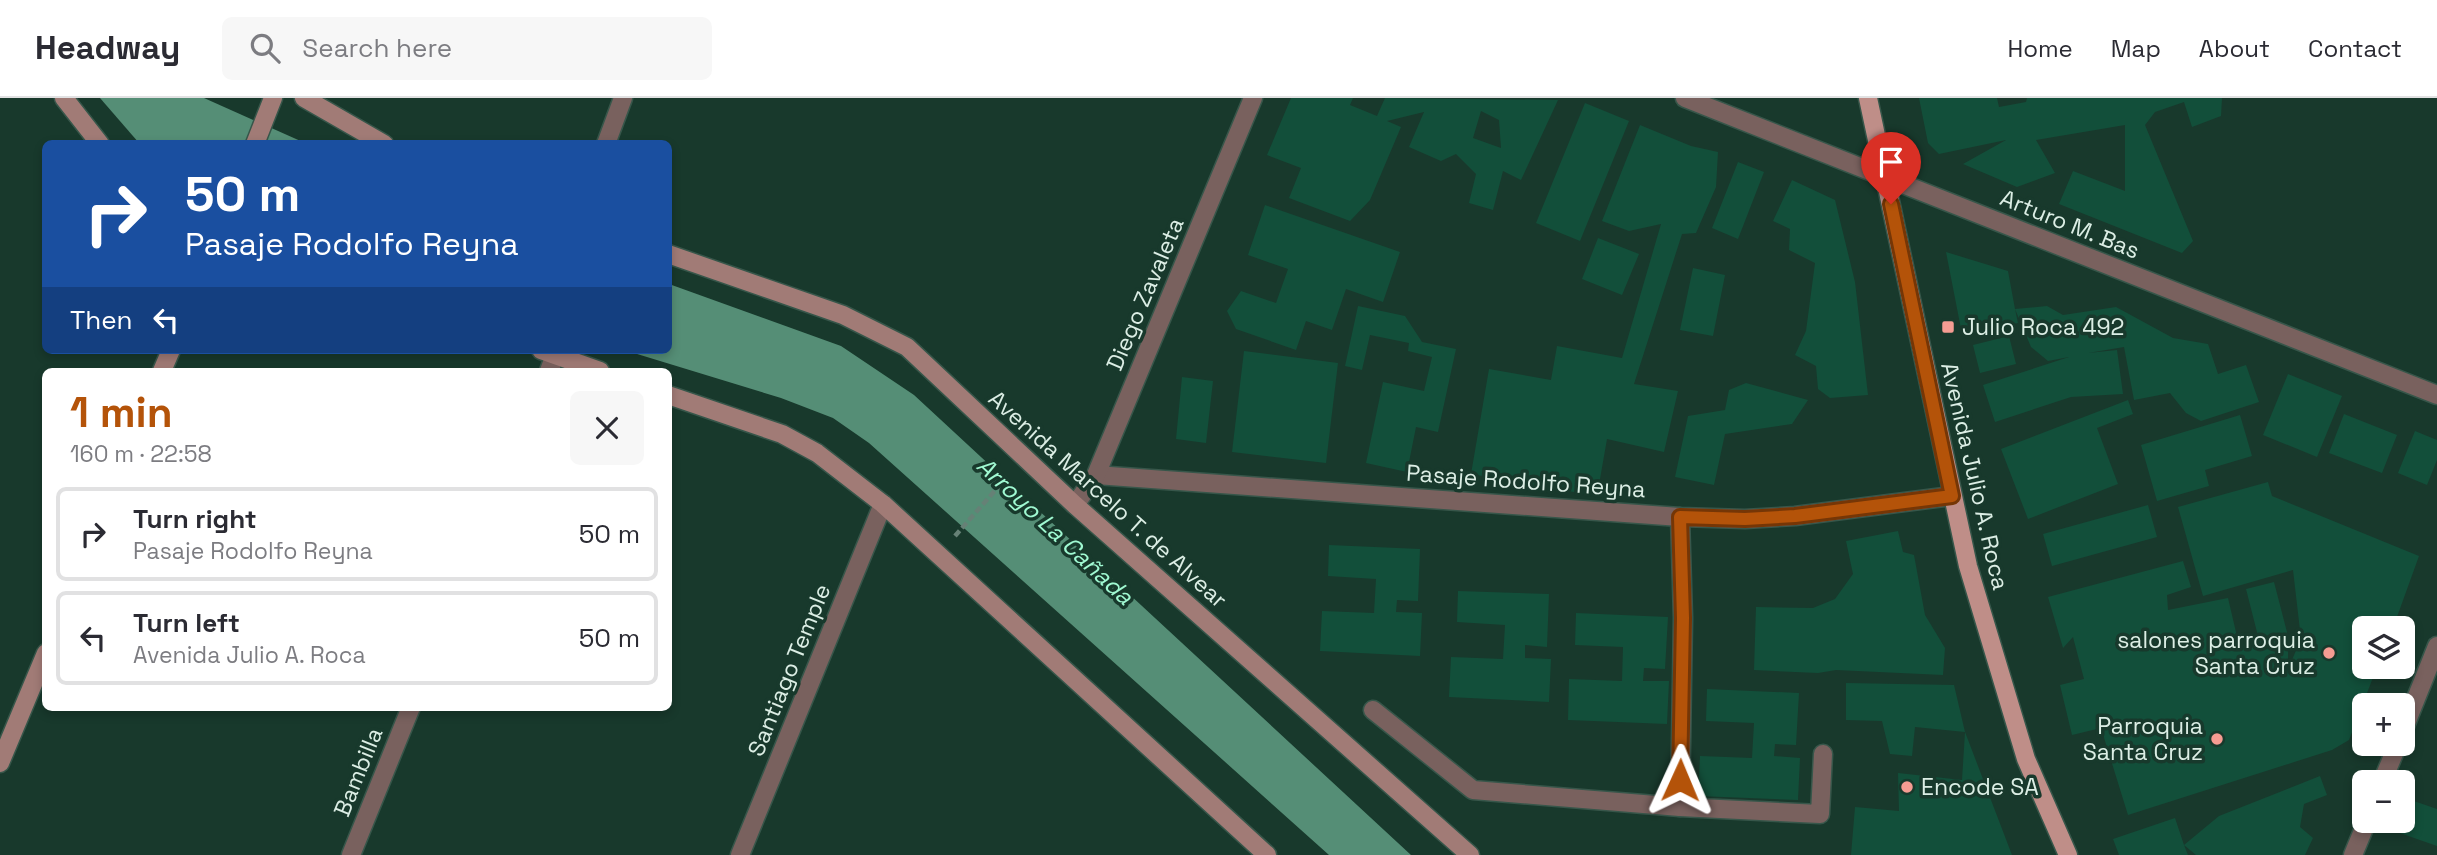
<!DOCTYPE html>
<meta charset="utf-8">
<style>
body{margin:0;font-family:"Space Grotesk",sans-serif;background:#f7f7f7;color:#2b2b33;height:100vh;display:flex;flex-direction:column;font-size:26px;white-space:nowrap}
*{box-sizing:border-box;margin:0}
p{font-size:23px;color:#7c7c81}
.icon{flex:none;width:38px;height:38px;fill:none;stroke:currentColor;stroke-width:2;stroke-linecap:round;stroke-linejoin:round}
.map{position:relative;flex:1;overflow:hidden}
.details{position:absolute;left:42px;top:270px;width:630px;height:343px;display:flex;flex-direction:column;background:#fff;border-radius:10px;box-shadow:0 4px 10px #0003}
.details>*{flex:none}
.guide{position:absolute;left:42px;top:42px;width:630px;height:214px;border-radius:10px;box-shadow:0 4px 10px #0003;background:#1a4fa0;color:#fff;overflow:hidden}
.buttons{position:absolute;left:2352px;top:518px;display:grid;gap:14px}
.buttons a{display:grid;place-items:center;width:63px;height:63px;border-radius:10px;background:#fff;box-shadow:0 4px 10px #0003;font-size:35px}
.pin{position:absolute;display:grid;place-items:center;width:60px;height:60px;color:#fff;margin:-72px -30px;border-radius:50% 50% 50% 0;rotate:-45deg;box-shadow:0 0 7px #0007}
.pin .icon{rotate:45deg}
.me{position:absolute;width:77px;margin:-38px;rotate:1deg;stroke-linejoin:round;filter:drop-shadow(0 0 5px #0008)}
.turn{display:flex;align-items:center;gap:24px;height:147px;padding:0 28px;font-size:32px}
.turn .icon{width:91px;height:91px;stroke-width:2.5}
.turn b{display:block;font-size:49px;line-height:60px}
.then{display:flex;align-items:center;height:66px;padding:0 28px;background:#0003;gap:14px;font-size:26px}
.round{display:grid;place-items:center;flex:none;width:74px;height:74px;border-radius:10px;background:#f7f7f7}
.overview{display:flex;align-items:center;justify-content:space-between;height:119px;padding:0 28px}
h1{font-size:42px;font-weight:700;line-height:52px;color:#b45309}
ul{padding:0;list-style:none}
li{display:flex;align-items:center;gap:21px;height:94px;margin:0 14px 10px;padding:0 14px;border:4px solid #e1e1e2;border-radius:10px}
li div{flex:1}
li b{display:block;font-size:26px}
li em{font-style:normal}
header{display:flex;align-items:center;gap:42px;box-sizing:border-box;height:98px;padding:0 35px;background:#fff;border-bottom:2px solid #e1e1e2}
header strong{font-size:33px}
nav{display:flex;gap:38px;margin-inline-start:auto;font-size:24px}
.search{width:490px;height:63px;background:#f7f7f7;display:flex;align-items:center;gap:18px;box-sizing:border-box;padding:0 24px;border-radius:10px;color:#7c7c81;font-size:26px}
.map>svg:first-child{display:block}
</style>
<header>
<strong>Headway</strong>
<div class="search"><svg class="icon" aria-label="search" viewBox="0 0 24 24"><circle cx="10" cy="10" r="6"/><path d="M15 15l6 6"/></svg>Search here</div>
<nav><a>Home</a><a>Map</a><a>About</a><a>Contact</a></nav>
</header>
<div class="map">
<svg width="2437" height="757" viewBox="0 0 2437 757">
<rect width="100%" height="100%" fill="#18392c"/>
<g fill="#558e76">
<path d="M100 0H204L305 45H139Z"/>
<path d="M669 186 841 248 914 297 1411 757H1329L869 345 833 320 781 300 624 252H668Z"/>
</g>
<g fill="#124f3a" fill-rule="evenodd">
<path d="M1291 0H1353L1350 7 1377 18 1385 0 1558 2 1521 82 1503 73 1493 112 1469 105 1476 76 1456 56 1441 63 1409 49 1424 14 1387 23 1401 29 1370 102 1350 123 1289 100 1301 70 1267 57ZM1481 13 1499 22 1501 50 1473 40Z"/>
<path d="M1919 0H1997L1999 9 2026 4 2027 0H2222L2221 18 2192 29 2184 4 2155 14 2145 27 2193 143 2182 155 2059 106 2073 73 2125 93V27L2036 42 2055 75 2017 89 1963 66 2006 42 1939 56 1928 45Z"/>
<path d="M1585 5 1629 23 1580 143 1536 125Z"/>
<path d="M1640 27 1691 48 1718 54 1716 89 1696 135 1682 136 1634 286 1678 293 1664 354 1607 341 1597 398 1471 376 1489 271 1551 282 1557 248 1622 260 1661 126 1629 133 1602 123Z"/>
<path d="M1738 64 1764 74 1738 141 1712 130Z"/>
<path d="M1792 82 1835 102 1855 184 1868 297 1830 300 1818 291 1816 268 1795 257 1806 233 1815 165 1789 152 1790 131 1773 123Z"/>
<path d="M1265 107 1400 154 1383 204 1346 191 1332 232 1306 223 1296 252 1236 231 1227 213 1241 193 1276 205 1288 171 1248 157Z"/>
<path d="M1598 140 1639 156 1622 197 1582 181Z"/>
<path d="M1946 154 2008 173 2015 211 2047 208 2063 217 2116 209 2173 240 2208 246 2218 276 2246 267 2259 304 2201 323 2186 315 2170 295 2134 302 2124 249 2088 255 2117 252 2123 296 2071 299 1995 324 1983 287 2069 259 2048 263 2031 249 2015 211 2018 225 1962 236Z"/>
<path d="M1693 170 1725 177 1713 238 1680 232Z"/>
<path d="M1358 208 1405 218 1422 244 1456 251 1438 334 1416 329 1407 374 1366 365 1383 284 1424 293 1432 259 1408 253 1409 245 1370 237 1362 272 1345 268Z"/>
<path d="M2009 238 2016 266 1980 275 1973 247Z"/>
<path d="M1244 253 1338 265 1326 365 1232 354Z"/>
<path d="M2288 276 2342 298 2317 359 2263 337Z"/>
<path d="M1182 279 1213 283 1206 345 1176 341Z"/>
<path d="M1746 285 1808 302 1792 326 1725 336 1714 387 1675 379 1688 318 1725 312 1729 292Z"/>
<path d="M2128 302 2133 316 2097 330 2118 386 2028 421 2001 351Z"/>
<path d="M2344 316 2397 337 2382 375 2329 355Z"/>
<path d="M2240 317 2252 358 2205 372 2209 388 2157 403 2141 347Z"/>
<path d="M2415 333 2437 342V362L2427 387 2398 375Z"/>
<path d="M2268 384 2272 398 2419 458 2393 530H2364V569H2377L2349 642 2332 652 2128 717 2101 630 2072 637 2060 587 2084 581 2073 539 2063 550 2048 499 2183 463 2191 489 2167 497 2168 512 2228 500 2239 547 2259 542 2246 491 2274 484 2288 538V571L2301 541 2293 472 2203 498 2178 409Z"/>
<path d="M2148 407 2157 439 2052 468 2043 436Z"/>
<path d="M1898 433 1903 454 1914 457 1925 517 1945 550 1943 577 1836 572 1818 575 1754 572 1756 509 1813 510 1835 501 1853 476 1846 443Z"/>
<path d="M1329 447 1420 451 1418 503 1397 502 1396 514 1422 515 1420 558 1320 553 1322 513 1374 515 1376 481 1328 478Z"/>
<path d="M1458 493 1549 496 1547 549 1525 547V560L1551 561 1549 604 1449 599 1451 559 1503 561 1505 527 1457 524Z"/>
<path d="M1576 515 1668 519 1665 571 1644 570 1643 583H1669L1667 626 1568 622 1569 581 1622 583 1623 549 1575 547Z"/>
<path d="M1846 585 1954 587 1965 634 2012 757H1851L1855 709 1899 713 1898 675 1962 682 1965 634 1915 629 1912 658 1890 656 1882 623 1846 622Z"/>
<path d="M1707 591 1799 595 1796 647 1775 646 1774 658 1800 660 1798 702 1698 698 1700 658 1752 660 1754 625 1706 623Z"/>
<path d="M2320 678 2327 697 2304 706 2300 729 2313 740 2305 757H2196L2184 747 2188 757H2119L2113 741 2175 720 2184 747 2219 718Z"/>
<path d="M2408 701 2437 711V748L2397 734Z"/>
</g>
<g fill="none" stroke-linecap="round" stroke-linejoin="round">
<defs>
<g id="minor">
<path d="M1685 0 2437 297"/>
<path d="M606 46 623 0"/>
<path d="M549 273 555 257"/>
<path d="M1096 377 1680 419 1745 421 1795 418 1952 398"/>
<path d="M1075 407 1096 377 1253 0"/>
<path d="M1373 612 1473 692 1680 709 1820 716 1823 656"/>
<path d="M2403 633 2437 548"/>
<path d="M2382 684 2398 646"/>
<path d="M1680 709 1683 520 1680 419"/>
<path d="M351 757 411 609"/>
<path d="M740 757 883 406"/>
<path d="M2353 757 2367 723"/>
</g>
<g id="secondary">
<path d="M64 0 100 46"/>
<path d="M304 0 384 46"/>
<path d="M255 46 273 0"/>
<path d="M668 156 843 217 907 249 1075 407 1470 757"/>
<path d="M541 252 600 273"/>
<path d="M162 273 171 252"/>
<path d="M668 297 782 336 817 355 883 406 1267 757"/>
<path d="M0 665 46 555"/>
</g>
<path id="primary" d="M1868 0 1968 468 2026 661 2068 757"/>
</defs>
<use href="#minor" stroke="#37564a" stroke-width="21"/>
<use href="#secondary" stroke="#37564a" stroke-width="21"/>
<use href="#primary" stroke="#37564a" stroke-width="21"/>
<path stroke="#668176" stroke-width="4.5" stroke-dasharray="7 3.5" stroke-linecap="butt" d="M955 438 1007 379"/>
<use href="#minor" stroke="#79615e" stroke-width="18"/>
<use href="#secondary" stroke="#a17b76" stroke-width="18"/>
<use href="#primary" stroke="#bf8e88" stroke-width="18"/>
</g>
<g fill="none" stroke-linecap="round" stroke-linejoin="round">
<defs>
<path id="route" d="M1680 682 1683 520 1680 419 1745 421 1795 418 1952 398 1891 106"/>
</defs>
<use href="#route" stroke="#753606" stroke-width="18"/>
<use href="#route" stroke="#b45309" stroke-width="12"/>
</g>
<g fill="#f59c92" stroke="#18392c" stroke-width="2.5">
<rect x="1941" y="222" width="14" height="14" rx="3.5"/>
<circle cx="2329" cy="555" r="7"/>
<circle cx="2217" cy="641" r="7"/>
<circle cx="1907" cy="689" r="7"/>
</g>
<g text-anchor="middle" stroke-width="7" stroke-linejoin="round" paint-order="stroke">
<g font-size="23" fill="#dceee5" stroke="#18392c">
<text transform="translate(2070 126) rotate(22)" y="8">Arturo M. Bas</text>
<text transform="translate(1145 196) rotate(-67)" y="8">Diego Zavaleta</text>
<text transform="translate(1975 378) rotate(77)" y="8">Avenida Julio A. Roca</text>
<text transform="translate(1526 383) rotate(4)" y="8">Pasaje Rodolfo Reyna</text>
<text transform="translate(1108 401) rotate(42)" y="8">Avenida Marcelo T. de Alvear</text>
<text transform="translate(789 572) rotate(-68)" y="8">Santiago Temple</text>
<text transform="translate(358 674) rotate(-68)" y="8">Bambilla</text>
</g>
<g font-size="23" fill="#dceee5" stroke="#18392c" text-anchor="start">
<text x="1962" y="237">Julio Roca 492</text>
<text x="2315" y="550" text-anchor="end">salones parroquia<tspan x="2315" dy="26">Santa Cruz</tspan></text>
<text x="2203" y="636" text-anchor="end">Parroquia<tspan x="2203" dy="26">Santa Cruz</tspan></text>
<text x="1921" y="697">Encode SA</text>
</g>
<g font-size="24" font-style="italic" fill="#a0f9d2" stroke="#18392c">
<text transform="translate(1055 433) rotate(43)" y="8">Arroyo La Cañada</text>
</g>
</g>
</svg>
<div class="buttons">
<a><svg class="icon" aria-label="layers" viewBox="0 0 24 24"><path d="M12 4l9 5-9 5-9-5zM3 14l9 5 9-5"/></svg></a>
<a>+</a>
<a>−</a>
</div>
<div class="pin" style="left:1891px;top:106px;background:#d93025"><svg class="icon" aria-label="arrive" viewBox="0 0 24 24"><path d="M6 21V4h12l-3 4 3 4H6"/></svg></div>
<svg class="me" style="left:1680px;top:682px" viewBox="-20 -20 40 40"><path d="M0-17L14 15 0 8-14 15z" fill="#b45309" stroke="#fff" stroke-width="4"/></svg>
<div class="guide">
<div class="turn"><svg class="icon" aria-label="right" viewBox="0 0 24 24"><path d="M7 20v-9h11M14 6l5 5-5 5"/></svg><div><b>50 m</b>Pasaje Rodolfo Reyna</div></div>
<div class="then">Then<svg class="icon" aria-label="left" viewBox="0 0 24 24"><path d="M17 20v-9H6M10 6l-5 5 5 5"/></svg></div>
</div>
<section class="details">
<div class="overview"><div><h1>1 min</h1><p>160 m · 22:58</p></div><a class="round"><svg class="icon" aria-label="close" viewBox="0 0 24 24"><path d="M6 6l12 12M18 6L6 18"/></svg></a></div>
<ul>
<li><svg class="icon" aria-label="right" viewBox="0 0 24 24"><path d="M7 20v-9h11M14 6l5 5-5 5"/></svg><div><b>Turn right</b><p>Pasaje Rodolfo Reyna</p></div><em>50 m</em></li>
<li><svg class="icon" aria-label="left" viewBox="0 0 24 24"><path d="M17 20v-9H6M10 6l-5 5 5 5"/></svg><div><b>Turn left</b><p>Avenida Julio A. Roca</p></div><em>50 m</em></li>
</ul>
</section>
</div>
